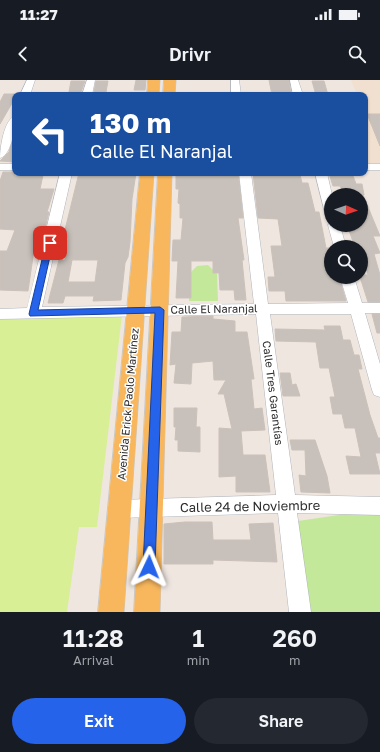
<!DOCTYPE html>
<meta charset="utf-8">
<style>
body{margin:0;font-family:"Golos Text",sans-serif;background:#242831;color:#f1f3f6;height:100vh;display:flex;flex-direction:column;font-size:15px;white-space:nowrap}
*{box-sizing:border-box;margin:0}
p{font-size:13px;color:#9ea1a6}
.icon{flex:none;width:22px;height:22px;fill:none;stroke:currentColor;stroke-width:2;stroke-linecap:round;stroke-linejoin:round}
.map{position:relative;height:532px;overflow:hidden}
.sheet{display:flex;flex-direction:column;background:#171b24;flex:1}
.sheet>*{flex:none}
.guide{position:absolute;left:12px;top:12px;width:356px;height:84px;border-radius:8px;box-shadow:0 1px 3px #0004;background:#1a4fa0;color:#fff;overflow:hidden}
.needle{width:26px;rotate:92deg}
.fabs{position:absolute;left:324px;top:108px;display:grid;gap:8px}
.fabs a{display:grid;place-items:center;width:44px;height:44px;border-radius:50%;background:#171b24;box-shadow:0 1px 3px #0004;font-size:20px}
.pin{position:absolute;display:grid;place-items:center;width:34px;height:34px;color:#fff;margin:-17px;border-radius:8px;box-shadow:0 2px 6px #0006}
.me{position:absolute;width:44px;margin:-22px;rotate:2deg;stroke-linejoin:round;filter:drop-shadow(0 0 3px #0008)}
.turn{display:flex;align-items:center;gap:14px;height:84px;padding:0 12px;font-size:18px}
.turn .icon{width:52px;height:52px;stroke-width:2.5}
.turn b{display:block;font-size:28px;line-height:34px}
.eta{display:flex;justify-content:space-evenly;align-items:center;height:68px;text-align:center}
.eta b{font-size:24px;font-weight:600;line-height:28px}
.button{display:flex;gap:8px;margin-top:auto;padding:8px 12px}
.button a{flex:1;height:46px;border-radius:24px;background:#2563eb;color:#fff;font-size:16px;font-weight:600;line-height:46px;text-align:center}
.button a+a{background:#242831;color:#f1f3f6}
.status{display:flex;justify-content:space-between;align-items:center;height:28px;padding:0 20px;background:#171b24;direction:ltr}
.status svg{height:11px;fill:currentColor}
header{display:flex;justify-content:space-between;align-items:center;height:52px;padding:0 12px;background:#171b24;font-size:18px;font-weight:600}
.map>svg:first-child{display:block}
</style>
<div class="status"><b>11:27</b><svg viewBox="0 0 49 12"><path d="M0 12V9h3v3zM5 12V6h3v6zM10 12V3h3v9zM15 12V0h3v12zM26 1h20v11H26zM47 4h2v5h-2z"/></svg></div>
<header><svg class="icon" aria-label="back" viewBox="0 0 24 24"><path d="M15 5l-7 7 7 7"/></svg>Drivr<svg class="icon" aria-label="search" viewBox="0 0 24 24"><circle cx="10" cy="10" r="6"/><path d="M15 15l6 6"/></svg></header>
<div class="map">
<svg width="380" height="532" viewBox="0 0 380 532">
<rect width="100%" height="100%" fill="#efe6e0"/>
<path fill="#f1e0cf" d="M351 0H380V83H365V15H357Z"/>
<g fill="#c3e89a">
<path d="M208 185 217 194 218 221H189V194L197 186Z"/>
<path d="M380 429V532H310L298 441Z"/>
</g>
<path fill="#d9ef96" d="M0 234 122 235 97 447H79L67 532H0Z"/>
<g fill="#c8c1bb" stroke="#cbc1b9" fill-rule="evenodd">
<path d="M136 0H146L145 10H134Z"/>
<path d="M269 0H289L291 15H272Z"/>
<path d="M71 1H85L81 12H69Z"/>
<path d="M96 1H108L106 12H94Z"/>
<path d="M312 1H324L328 15H316Z"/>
<path d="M4 14H18L15 15V18L0 44V22Z"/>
<path d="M367 34H380V66Z"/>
<path d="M14 56 15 82 0 81 9 72Z"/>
<path d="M3 92H15V96L43 95 40 109H54L47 132H49L41 164H37L34 170 28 211 0 210V171H7L15 150 0 149V101Z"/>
<path d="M79 93H136L132 119 130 162 128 177 125 183 121 220 93 221 94 216H65L63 223H48L59 180H65L68 158H63ZM69 180H98L95 202H68L72 180Z"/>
<path d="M176 93H238L243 138H238L244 180H242L246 220H235L234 210H220L219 193H213V181H191V218H176L178 181H172L173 160H181L183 138H180V124L178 123 179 109H176Z"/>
<path d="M253 93H288L289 95H300L302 103H308L315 132H319L326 168H331V197H339L346 221H286L285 211H269L268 197H275L271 166H282L278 139 258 138Z"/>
<path d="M329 93H352L356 104H362L364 115H363L380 156H373L380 173 374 174 380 195V222H368L360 197 361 195H368L361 167H355L347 145H361V115L344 114 340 106H333Z"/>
<path d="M372 234H380V253H377Z"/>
<path d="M213 236V239L235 241V252H247L254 299H251L254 329 262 328 265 350 241 351 243 375H265L270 412H236V396L219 397V348L232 349 224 314H218L226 300H214L213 281 192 283 191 304 174 303 176 284 170 285 172 252H181L182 237Z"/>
<path d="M324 246H340L343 260H350L354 275H359L362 289H358L370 335 378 358H380V373H375L380 394H350L346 376 361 377 355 348H345L342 334H333L330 317H335L329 288H320L316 262 276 261 275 249 325 250Z"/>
<path d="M280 293H290L292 305 296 304 300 316H283Z"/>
<path d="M174 328H197L196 347H200V372L178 371V360H175L176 347H174Z"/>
<path d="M290 360H315L327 396 330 413 301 412 299 395 306 396 305 370H292Z"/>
<path d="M185 442H212L213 460H251L249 444 273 443 277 482 213 480V484H164V444Z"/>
</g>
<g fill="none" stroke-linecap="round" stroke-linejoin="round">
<defs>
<g id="minor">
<path d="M27 0H35L30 15H20Z"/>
<path d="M87 0H95L92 15H82Z"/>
<path d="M231 0H239L241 15H231Z"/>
<path d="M290 0H298L303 15H293Z"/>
<path d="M15 36C15 46 12 75 0 78 0 68 4 39 15 36Z"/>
<rect x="0" y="84" width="15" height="6"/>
<rect x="365" y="84" width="15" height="6"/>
<path d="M60 93H72L42 227 254 224 239 93H251L268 224 348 223 340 197H354L362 223H380V233H365L380 284V317L374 315 372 310 351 234H270L295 415 380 417V435L297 433 311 532H289L278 433 119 438 112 436 110 429 112 422 119 420 276 415 256 234 0 239V229L27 228Z"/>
<path d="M315 93H327L332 115 331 137 325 133Z"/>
<path d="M331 142V145H340L346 167H334L328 145Z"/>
</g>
<g id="major">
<path d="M148 0H160L159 15H147Z"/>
<path d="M164 0H176L175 15H163Z"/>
<path d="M140 93H154L124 532H98Z"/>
<path d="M158 93H172L160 532H134Z"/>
</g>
</defs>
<use href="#minor" stroke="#b0b5bd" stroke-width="1"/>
<use href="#major" stroke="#c8c8c8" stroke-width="1"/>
<use href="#minor" fill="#fff" fill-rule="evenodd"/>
<use href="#major" fill="#f8b75c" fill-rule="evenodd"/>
</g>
<path fill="#2563eb" stroke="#184099" d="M50 161 53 163 38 230 160 227 164 230 155 487 153 491 149 493 145 491 143 487 155 233 30 236 29 234 46 163Z"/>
<g text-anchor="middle" stroke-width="3" stroke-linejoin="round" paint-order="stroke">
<g font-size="11" fill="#2d2d2d" stroke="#fff">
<text transform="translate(214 229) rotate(-1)" y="4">Calle El Naranjal</text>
<text transform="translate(273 313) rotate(83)" y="4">Calle Tres Garantías</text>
<text transform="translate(128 324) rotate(-85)" y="4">Avenida Erick Paolo Martínez</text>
</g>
<g font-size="13" fill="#2d2d2d" stroke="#fff">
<text transform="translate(250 426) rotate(-1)" y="5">Calle 24 de Noviembre</text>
</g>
</g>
</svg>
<div class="fabs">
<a><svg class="needle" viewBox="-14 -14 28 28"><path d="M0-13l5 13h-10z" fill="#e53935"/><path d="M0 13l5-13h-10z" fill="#9ea1a6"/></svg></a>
<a><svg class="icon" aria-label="search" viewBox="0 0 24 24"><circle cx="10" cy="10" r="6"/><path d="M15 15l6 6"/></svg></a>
</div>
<div class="pin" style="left:50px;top:163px;background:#d93025"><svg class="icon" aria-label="arrive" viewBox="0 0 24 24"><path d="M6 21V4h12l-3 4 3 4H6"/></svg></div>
<svg class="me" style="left:149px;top:487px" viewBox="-20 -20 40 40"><path d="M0-17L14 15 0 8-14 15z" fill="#2563eb" stroke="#fff" stroke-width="4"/></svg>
<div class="guide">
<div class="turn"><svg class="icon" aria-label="left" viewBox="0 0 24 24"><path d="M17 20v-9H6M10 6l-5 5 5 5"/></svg><div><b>130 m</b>Calle El Naranjal</div></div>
</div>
</div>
<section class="sheet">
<div class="eta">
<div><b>11:28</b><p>Arrival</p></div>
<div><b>1</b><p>min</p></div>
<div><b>260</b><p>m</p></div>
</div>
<div class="button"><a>Exit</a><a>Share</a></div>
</section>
